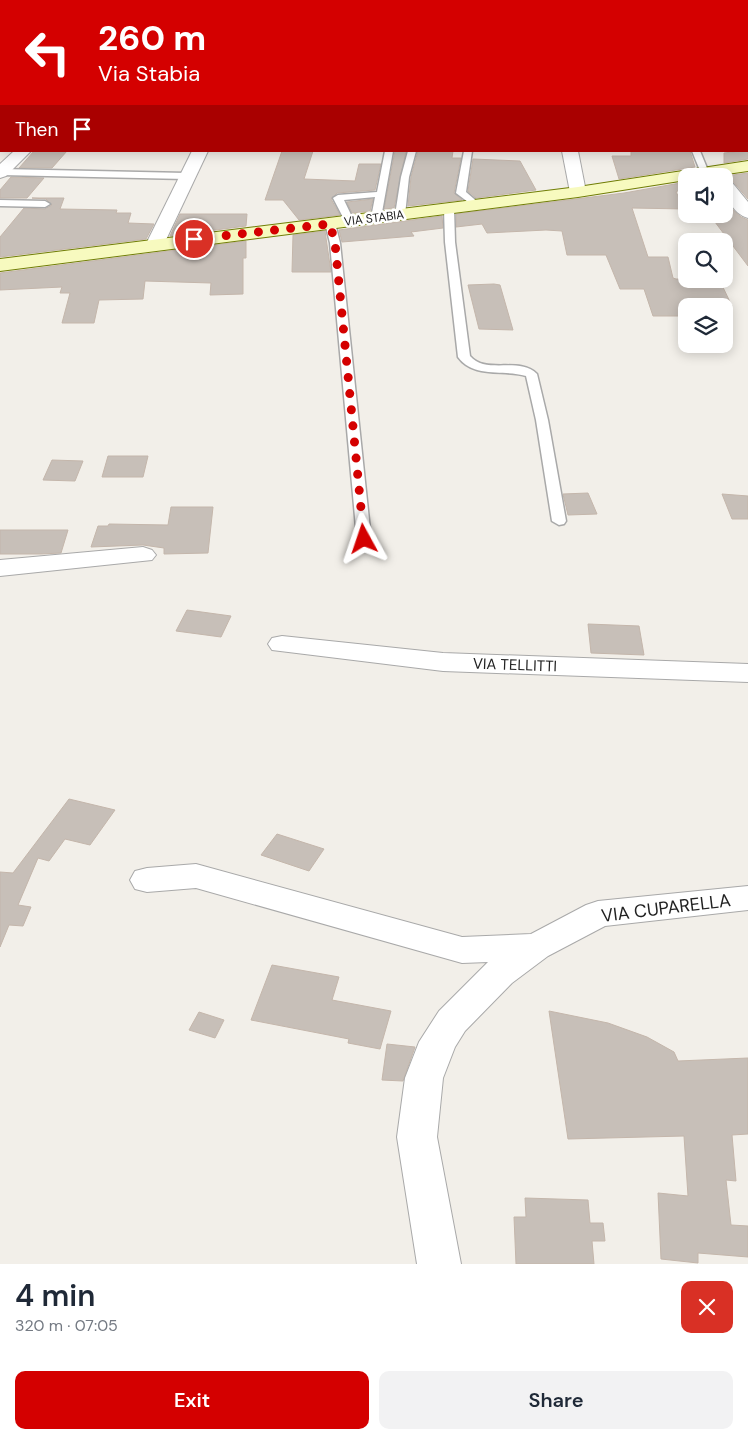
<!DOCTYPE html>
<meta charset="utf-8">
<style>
body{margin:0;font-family:"DM Sans",sans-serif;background:#f2f2f3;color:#1f2937;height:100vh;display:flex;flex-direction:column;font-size:19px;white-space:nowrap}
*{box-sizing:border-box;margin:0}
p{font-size:16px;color:#747a83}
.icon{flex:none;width:28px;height:28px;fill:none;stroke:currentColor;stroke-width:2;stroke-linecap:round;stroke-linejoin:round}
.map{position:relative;height:1264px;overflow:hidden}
.panel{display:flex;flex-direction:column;background:#fff;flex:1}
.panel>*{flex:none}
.hud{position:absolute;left:0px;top:0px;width:749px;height:152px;box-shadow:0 2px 12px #0003;background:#d40000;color:#fff;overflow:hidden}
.buttons{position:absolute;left:678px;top:168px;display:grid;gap:10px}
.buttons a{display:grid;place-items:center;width:55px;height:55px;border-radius:10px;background:#fff;box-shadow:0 2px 12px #0003;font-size:25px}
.pin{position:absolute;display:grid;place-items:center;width:42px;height:42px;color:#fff;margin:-21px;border:2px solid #fff;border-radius:50%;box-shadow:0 1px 5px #0007}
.me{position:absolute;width:55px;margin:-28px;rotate:355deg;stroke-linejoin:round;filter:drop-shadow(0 0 4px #0008)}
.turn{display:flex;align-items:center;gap:18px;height:105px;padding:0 15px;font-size:22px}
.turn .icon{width:65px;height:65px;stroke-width:2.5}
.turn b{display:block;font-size:35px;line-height:42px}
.then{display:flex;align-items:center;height:48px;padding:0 15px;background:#0003;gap:10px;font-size:19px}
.round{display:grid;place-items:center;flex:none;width:52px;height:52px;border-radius:10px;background:#f2f2f3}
.overview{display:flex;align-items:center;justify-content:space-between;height:85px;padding:0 15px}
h1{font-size:30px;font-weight:600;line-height:38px}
.cta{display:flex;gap:10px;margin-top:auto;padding:10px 15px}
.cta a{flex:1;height:58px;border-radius:10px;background:#d40000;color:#fff;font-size:20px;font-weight:600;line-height:58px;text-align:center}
.cta a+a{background:#f2f2f3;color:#1f2937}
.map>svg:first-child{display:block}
</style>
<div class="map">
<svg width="748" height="1264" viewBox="0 0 748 1264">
<rect width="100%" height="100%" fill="#f2efe9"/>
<g fill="#c7bfb8" stroke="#c4b6ab">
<path d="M748 150V159L724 163V153Z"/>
<path d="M34 151H67L52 168H19Z"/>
<path d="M282 151H313L304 179 355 181 359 164H381L375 190 337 193 331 199 340 215 299 220 283 200H265Z"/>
<path d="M395 151H406L394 208 384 209Z"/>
<path d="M418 151H453L452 158H461L454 193 462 200 408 206 411 177Z"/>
<path d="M631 151H690L695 167 619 179 612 156H631Z"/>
<path d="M473 159 520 161 536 190 476 198 468 191Z"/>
<path d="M748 173V199L731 179 725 176Z"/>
<path d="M11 177 44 178 27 198H0V190Z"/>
<path d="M686 182V185L676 192 685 209 632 208 648 257H668L673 278 676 279H719L732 306H686V316H653L644 289H620L606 255H567L562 231 546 230 487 233 482 224 456 227V214L624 193Z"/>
<path d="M724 192 732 209 741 217 748 220V266L709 214H724Z"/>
<path d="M32 198H64L60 209 117 210 116 213H131L128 223 154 224 146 239 0 257V237L24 208 45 209 52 205 46 199Z"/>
<path d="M373 199 370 211 352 213 347 202Z"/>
<path d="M180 214H247L246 226 170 236Z"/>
<path d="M442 216 443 228 411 232 414 236 342 242 339 230Z"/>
<path d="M325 231 331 272H292L293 235Z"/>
<path d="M246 241V258H243V294L210 295 211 283 145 281 143 299 99 300 94 323H62L70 293H60L62 287 0 290V273Z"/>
<path d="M494 284 500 285 513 330 479 329 468 285Z"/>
<path d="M108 456H148L143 477H102Z"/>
<path d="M52 460 83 461 75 481 43 480Z"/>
<path d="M588 493 597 514 568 515 563 494Z"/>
<path d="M722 494 748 496V519H732Z"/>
<path d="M171 507H213L208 553 164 554V548L143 545 91 547 98 526H108L109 524 168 525Z"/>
<path d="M0 530H68L61 553 41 554H0Z"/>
<path d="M187 610 231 616 221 637 176 631Z"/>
<path d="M588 624 639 626 644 655 591 653Z"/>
<path d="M69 799 115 810 90 845 65 839 49 861 38 858 18 905 31 907 23 926 9 925 0 947V872L13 873Z"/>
<path d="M277 834 324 849 309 871 261 855Z"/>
<path d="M272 965 339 977 332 1000 391 1011 380 1049 348 1043 349 1039 251 1020Z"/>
<path d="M549 1011 608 1023 647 1037 674 1052 678 1061 748 1058V1134L732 1135 736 1181 726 1180 731 1225 748 1226V1257L698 1253V1263L661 1259 658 1193 688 1196 684 1136 568 1139Z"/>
<path d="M199 1012 224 1020 215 1038 189 1030Z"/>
<path d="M387 1044 415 1047 403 1081 382 1080Z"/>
<path d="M525 1198 588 1200 590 1223H603L605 1241H592L594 1264H516L514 1217H526Z"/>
</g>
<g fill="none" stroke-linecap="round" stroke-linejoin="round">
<defs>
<g id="service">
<path d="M385 151H393L381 218 376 221 371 218 375 197 344 200 354 221 346 223 333 198 338 195 377 192Z"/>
<path d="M408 151H416L409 177 405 215 400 218 395 215 401 177Z"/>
<path d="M464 151H472L466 192 481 205 476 208 456 193Z"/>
<path d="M692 151H700L709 173 708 175 701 173Z"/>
<path d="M1 169 186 173 190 176 186 179 1 175Z"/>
<path d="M0 200 45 201 50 204 45 207 0 206Z"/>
<path d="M449 206 454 209 455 242 470 356C486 375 519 356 537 374L548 420 566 521 564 524 559 525 552 521 536 420 526 376C503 369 474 379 458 357L445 242 444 209Z"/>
<path d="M330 220 335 223 340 243 371 539 364 543 357 539 330 243 325 223Z"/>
</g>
<g id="minor">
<path d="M14 151H31L6 176 0 178V164Z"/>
<path d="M192 151H208L164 244 161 248H149L146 244Z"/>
<path d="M562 151H578L586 192 584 196H572L570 192Z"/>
<path d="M724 178 730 180 748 202V218C732 214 723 193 724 178Z"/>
<path d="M143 547 152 550 156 555 152 560 0 576V560Z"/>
<path d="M282 636 443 653 748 664V682L443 671 272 650 268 644 272 638Z"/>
<path d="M196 864 462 937 531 934 586 905 598 901 748 886V910L605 926 548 956 512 983 465 1031 455 1047 443 1078 437 1137 461 1264H417L397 1137 405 1078 419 1042 439 1011 488 962 462 963 196 888 147 892 135 889 130 880 135 871 147 868Z"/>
</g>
<path id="secondary" d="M748 161V171L713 176H686V180L578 197 0 271V259L578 187Z"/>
</defs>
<use href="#service" stroke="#a9a9a9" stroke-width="3"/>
<use href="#minor" stroke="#a9a9a9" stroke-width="2"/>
<use href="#secondary" stroke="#707d05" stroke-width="2"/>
<use href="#service" fill="#fff" fill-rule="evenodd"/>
<use href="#minor" fill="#fff" fill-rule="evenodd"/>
<use href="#secondary" fill="#f7fabf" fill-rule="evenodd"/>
</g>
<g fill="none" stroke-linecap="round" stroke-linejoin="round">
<path stroke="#d40000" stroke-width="9" stroke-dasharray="0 16.2" d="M194 239 330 224 335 243 364 539"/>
</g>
<g text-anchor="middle" stroke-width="5" stroke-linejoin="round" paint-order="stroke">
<g font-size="12" fill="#222" stroke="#fff">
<text transform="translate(374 218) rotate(-7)" y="4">VIA STABIA</text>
</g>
<g font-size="15" fill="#222" stroke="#fff">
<text transform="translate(515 665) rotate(2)" y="5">VIA TELLITTI</text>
</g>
<g font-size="18" fill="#222" stroke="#fff">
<text transform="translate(666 908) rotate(-7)" y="6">VIA CUPARELLA</text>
</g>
</g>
</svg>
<div class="buttons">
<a><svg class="icon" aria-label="sound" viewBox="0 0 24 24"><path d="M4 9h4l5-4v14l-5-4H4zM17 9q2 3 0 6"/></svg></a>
<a><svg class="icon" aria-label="search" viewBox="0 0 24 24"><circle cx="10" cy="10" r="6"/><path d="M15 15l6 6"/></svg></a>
<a><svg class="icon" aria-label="layers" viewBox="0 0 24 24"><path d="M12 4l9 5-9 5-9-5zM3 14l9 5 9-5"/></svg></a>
</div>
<div class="pin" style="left:194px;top:239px;background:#d93025"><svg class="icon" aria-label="arrive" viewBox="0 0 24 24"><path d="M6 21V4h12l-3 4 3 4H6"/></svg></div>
<svg class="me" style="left:364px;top:539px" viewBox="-20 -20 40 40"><path d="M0-17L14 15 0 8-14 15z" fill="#d40000" stroke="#fff" stroke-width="4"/></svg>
<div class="hud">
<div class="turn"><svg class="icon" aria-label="left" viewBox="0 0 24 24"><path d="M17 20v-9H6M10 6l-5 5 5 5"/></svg><div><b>260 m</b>Via Stabia</div></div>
<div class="then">Then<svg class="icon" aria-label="arrive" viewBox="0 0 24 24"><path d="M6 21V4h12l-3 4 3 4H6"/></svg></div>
</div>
</div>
<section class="panel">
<div class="overview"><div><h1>4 min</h1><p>320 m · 07:05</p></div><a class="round" style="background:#d93025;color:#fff"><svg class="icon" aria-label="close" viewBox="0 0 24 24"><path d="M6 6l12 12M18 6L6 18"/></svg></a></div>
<div class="cta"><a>Exit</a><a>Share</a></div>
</section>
